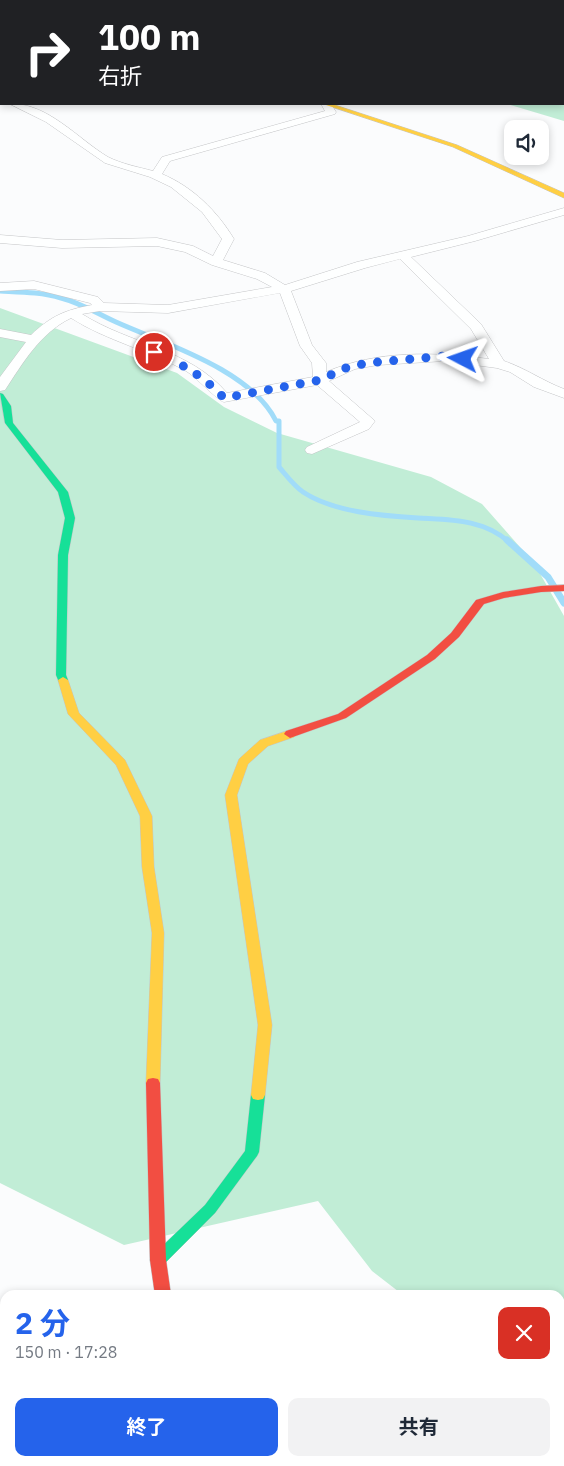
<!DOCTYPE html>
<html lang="ja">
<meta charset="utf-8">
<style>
body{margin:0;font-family:"IBM Plex Sans","Noto Sans JP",sans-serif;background:#f2f2f3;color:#1f2937;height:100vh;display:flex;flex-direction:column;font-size:19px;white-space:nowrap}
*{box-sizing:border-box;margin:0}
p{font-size:16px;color:#747a83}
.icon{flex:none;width:28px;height:28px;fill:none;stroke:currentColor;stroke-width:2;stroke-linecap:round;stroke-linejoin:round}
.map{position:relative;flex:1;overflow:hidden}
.side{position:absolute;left:0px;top:1290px;width:565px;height:176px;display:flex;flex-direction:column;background:#fff;border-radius:15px 15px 0 0;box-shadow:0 2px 8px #0003}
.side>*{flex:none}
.hud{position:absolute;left:0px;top:0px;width:565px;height:105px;box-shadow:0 2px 8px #0003;background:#202124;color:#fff;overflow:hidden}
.controls{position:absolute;left:504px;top:120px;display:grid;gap:10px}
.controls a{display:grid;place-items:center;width:45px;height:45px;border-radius:10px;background:#fff;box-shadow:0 2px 8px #0003;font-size:25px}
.pin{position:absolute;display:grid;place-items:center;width:42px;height:42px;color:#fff;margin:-21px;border:2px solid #fff;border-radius:50%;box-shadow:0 1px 5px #0007}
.me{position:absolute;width:55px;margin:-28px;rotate:274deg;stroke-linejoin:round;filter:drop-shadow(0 0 4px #0008)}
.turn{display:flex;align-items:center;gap:18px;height:105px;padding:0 15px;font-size:22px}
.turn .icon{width:65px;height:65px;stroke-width:2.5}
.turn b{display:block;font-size:35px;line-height:42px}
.round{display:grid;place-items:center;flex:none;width:52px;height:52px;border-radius:10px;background:#f2f2f3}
.head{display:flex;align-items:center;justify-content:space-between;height:85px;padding:0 15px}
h1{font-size:30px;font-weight:700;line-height:38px;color:#2563eb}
.action{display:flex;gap:10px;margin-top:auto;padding:10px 15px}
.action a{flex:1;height:58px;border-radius:10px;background:#2563eb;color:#fff;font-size:20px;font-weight:700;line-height:58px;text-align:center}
.action a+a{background:#f2f2f3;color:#1f2937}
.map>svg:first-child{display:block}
</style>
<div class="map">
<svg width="564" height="1466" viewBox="0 0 564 1466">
<rect width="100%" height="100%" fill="#fbfcfd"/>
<g fill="#c1edd6">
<path d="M187 0H540L543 1H189Z"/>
<path d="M564 10V121L507 104H564Z"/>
<path d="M0 308 177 373 224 407 277 433 431 477 482 504 534 563 564 616V1416L560 1413V1295H403L372 1271 318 1201 124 1245 0 1183Z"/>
<path d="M0 1430 5 1431V1461H106L120 1466H0Z"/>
</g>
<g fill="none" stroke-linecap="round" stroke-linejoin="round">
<path stroke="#a1dcf9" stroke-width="5" d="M0 291C20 292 41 292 61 298 81 303 98 314 116 322 165 344 251 370 276 421H279V467C286 475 294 486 303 492 333 512 383 516 418 518 450 520 483 519 509 542"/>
<path stroke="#a1dcf9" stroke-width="7" d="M507 540 548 577 564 603"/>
<defs>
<g id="street">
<rect x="0" y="97" width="1" height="6"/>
<path d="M10 104C47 102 78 139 108 157 122 164 138 167 153 171L162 157 325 111 321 104H331L336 112 335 114 170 161 162 174C193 187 217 211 234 239L223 260 265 273 285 285 357 262 468 236 564 208V215L475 241 411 257 481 324 504 361C525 368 543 381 564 389V398L534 387 510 372 497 368 445 361 378 365 355 369 329 381 375 421 369 429 312 454 307 453 305 450 307 447 360 422 317 385 224 402C217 400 196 377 186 371 149 350 107 341 71 318 40 333 23 363 5 390L0 391V377L26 342 0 337V329L31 335C51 316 65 310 92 305L90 303 34 289 0 291V283L34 281 98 297 104 303 168 305 272 287 257 279 212 265 185 252 157 246 62 248 0 243V235L62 240 157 238 193 246 213 256 222 239 202 212 171 187 150 177 105 163 46 122ZM400 259 471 329 489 359C435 352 377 350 326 372V363L312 345 291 291 365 268ZM280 293 300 346 312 363 313 377 227 393C190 349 129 344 82 314L100 311 168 313Z"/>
<path d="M173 1461H199L200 1466H174Z"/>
</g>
<g id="fast">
<path d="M0 393 3 394 11 406 13 423 68 492 75 518 68 555 66 675 68 680 63 683 59 682 56 675 58 555 65 518 58 492 5 423Z"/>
<path d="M258 1090 263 1091 265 1095 259 1152 257 1156 215 1213 163 1265 158 1266 153 1265 150 1260 153 1255 205 1205 245 1151 251 1095 253 1091Z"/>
</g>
<g id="slow">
<path d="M93 0H101L102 1H94Z"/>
<path d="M323 104H332L457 145 564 193V198L453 147Z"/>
<path d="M63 677 68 680 79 713 125 760 152 816 154 867 164 933 160 1083 158 1087 153 1088 148 1087 146 1083 152 933 142 867 140 816 116 765 68 714 58 680Z"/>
<path d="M290 730 296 734 294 737 268 746 248 764 237 795 272 1025 265 1095 263 1099 258 1100 253 1099 251 1095 258 1025 225 795 239 759 260 740Z"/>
</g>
<g id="jam">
<rect x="0" y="36" width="1" height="4"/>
<path d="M564 585V591L541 592 504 598 484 604 459 637 435 659 346 718 290 738 284 734 286 731 338 714 427 655 451 633 476 600 503 592 541 586Z"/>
<path d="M153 1078 158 1079 160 1083 166 1260 171 1295H155L150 1260 146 1083 148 1079Z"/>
</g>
</defs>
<use href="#street" stroke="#c4c5c7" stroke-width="1"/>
<use href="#fast" stroke="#c4c5c7" stroke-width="1"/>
<use href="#slow" stroke="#c4c5c7" stroke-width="1"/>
<use href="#jam" stroke="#c4c5c7" stroke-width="1"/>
<use href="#street" fill="#feffff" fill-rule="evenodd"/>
<use href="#fast" fill="#16e098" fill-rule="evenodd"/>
<use href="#slow" fill="#ffcf43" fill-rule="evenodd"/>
<use href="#jam" fill="#f24e42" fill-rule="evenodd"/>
</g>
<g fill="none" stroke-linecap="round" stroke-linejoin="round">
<path stroke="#2563eb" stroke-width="9" stroke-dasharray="0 16.2" d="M154 352C184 365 202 375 224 398L320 380 350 366 378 362 445 356 463 359"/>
</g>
</svg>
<div class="controls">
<a><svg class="icon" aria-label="sound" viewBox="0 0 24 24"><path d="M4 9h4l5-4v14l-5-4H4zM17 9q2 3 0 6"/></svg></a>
</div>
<div class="pin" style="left:154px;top:352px;background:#d93025"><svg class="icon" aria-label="arrive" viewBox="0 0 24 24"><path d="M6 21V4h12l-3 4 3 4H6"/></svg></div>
<svg class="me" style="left:463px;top:359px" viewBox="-20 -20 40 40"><path d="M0-17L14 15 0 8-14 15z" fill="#2563eb" stroke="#fff" stroke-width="4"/></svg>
<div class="hud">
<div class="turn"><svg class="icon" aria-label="right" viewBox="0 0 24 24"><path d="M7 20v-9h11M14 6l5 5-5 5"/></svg><div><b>100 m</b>右折</div></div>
</div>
<section class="side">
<div class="head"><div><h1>2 分</h1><p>150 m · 17:28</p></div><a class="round" style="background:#d93025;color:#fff"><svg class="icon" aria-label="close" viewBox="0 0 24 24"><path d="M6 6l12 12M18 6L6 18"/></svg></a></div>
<div class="action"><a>終了</a><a>共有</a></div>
</section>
</div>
